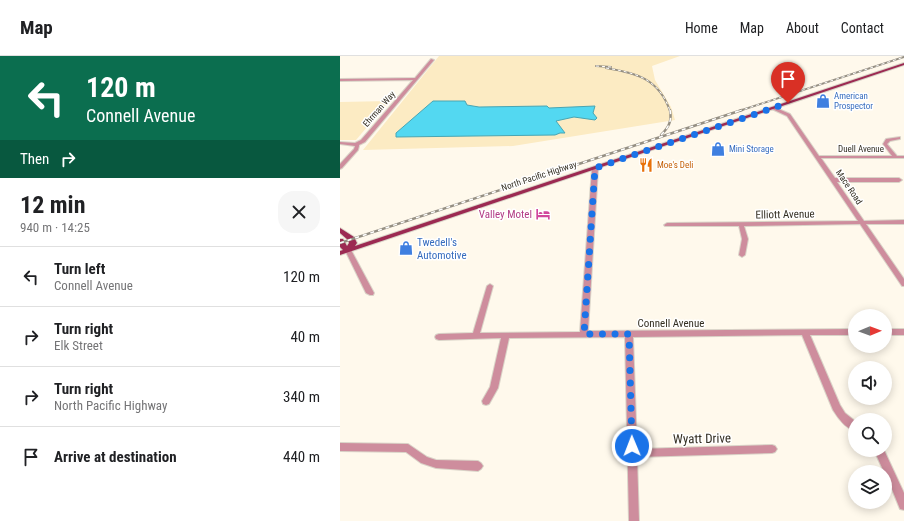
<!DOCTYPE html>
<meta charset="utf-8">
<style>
body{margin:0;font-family:"Roboto Condensed",sans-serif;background:#f6f6f6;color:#202124;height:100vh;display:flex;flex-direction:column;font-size:15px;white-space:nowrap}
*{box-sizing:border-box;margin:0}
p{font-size:13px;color:#757577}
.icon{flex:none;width:22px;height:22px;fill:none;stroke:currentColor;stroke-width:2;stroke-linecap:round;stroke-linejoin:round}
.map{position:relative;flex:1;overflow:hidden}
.details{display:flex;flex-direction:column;background:#fff;width:340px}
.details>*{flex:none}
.top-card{background:#0b6e4f;color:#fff;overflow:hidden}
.needle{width:26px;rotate:89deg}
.tools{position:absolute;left:508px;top:253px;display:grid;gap:8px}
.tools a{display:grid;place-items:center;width:44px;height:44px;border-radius:50%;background:#fff;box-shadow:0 2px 10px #0003;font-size:20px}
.pin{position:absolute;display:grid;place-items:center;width:34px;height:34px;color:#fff;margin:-41px -17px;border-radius:50% 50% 50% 0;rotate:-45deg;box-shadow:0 0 4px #0007}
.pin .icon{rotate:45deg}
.me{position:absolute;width:44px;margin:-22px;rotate:359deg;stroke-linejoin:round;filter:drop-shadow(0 0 3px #0008)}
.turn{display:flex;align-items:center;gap:14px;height:84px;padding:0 20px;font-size:18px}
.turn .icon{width:52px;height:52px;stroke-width:2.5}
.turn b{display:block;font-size:28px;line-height:34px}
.then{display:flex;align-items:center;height:38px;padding:0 20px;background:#0003;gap:8px;font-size:15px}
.round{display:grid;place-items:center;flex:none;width:42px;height:42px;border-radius:16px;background:#f6f6f6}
.headline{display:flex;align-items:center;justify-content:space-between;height:68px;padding:0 20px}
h1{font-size:24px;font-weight:700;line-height:30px}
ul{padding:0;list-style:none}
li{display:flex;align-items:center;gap:12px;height:60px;padding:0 20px;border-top:1px solid #e0e0e0}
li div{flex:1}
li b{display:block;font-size:15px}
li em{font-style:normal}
header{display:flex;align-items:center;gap:24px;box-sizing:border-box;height:56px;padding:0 20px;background:#fff;border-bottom:1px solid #e0e0e0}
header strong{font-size:19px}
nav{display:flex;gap:22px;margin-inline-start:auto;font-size:14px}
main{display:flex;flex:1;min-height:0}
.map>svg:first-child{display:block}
</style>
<header>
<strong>Map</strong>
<nav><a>Home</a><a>Map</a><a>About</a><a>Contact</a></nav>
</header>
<main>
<section class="details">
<div class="top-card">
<div class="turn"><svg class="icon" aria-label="left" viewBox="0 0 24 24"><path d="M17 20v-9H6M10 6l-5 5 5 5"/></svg><div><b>120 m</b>Connell Avenue</div></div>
<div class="then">Then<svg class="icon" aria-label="right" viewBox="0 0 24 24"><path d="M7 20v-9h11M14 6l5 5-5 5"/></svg></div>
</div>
<div class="headline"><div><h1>12 min</h1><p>940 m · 14:25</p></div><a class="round"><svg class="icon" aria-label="close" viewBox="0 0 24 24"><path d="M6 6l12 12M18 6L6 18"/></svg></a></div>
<ul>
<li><svg class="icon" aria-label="left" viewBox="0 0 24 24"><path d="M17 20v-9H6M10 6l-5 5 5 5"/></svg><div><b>Turn left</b><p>Connell Avenue</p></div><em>120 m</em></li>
<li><svg class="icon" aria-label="right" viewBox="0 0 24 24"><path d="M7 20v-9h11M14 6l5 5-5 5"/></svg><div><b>Turn right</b><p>Elk Street</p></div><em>40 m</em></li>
<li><svg class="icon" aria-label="right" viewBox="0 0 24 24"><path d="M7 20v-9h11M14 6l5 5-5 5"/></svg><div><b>Turn right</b><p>North Pacific Highway</p></div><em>340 m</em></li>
<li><svg class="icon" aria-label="arrive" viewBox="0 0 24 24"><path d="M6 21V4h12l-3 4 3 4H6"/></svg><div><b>Arrive at destination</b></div><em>440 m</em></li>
</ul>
</section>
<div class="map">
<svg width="564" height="465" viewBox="0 0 564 465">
<rect width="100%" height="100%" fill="#fff9ec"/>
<g fill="#fcebc3">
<path d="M99 0H340L312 10 315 24 331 51 335 64 173 90 23 94Z"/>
<path d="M49 45 16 84H0V46Z"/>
</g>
<path fill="#53d8f1" stroke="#49a5b3" d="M93 45H125L127 49 139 51 207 50 209 52 255 50 253 57 257 62 255 64 234 61 216 65 225 77H220L215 79 56 81V77Z"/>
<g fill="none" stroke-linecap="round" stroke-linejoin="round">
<defs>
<g id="minor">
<path d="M91 3 94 4 25 86 19 89V90L18 94 2 112 0 113V108L14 93 15 90 0 88V86L15 87 21 84 73 24 0 25V23L75 22Z"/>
<path d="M432 51H434L450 58 479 100H552L543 88 546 83 560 81V83L550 85 547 88 557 100H564V102H481L495 122H559L562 124 559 126H497L524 165 564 164V168H526L564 223V230H562L520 168 404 170 408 183 405 199 402 201 399 199 402 183 399 170H325L324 169 327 167 518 165 447 60 432 53Z"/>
<path d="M255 111 258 113 248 275 515 273V279H470L500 349 505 357 515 365V375C505 372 498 362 493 354L462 279 293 281 297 393 432 389 435 390 437 393 435 396 432 397 297 401 299 465H289L285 281 169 282 158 332 149 348 146 349 143 348 142 345 150 331 161 282 99 284 96 283 95 281 96 279 99 278 133 277 147 230 150 228 153 230 140 277 240 276 252 113Z"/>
<path d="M8 192 11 194 34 237 33 239H30L26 237 5 194Z"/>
<rect x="545" y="273" width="19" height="6"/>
<path d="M0 387 68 388 87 401 96 404 138 405 141 407 143 410 141 413 138 415 96 412 81 407 66 396 0 395Z"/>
<path d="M534 394H544L564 437V454L560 453 545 416H544Z"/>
</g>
<path id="major" d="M564 7V9L0 199V195L3 194 0 191V183H3L7 190 9 187 8 184 0 177V172L14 181 17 187 15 190Z"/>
</defs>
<use href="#minor" stroke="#dad4c8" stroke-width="2"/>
<use href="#major" stroke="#dad4c8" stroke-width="2"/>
<use href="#minor" fill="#ce8d9d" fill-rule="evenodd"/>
<use href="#major" fill="#9c2a52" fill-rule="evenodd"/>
<defs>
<g id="rail-far1">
<path d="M256 10 271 11"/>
<path d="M266 12C297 17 319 23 330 55"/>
<path d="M399 55 564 1"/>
</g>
<g id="rail">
<path d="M321 79C329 71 332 65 330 54"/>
<path d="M0 187 402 54"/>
</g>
</defs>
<use href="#rail-far1" stroke="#958f83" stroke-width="2"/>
<use href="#rail" stroke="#958f83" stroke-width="2.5"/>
<use href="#rail-far1" stroke="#fff" stroke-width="1" stroke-dasharray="3" stroke-linecap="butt"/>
<use href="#rail" stroke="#fff" stroke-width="1.5" stroke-dasharray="4" stroke-linecap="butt"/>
</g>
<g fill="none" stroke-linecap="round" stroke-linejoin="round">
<path stroke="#1a73e8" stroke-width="7" stroke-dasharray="0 12.6" d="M292 390 289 278H244L255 112 448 47"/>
</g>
<defs>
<symbol id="shop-bare" viewBox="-9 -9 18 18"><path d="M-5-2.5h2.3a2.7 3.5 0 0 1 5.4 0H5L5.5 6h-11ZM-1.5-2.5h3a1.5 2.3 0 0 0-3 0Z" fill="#3f7fe0" stroke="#fff" stroke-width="2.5" paint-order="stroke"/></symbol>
<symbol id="restaurant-bare" viewBox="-9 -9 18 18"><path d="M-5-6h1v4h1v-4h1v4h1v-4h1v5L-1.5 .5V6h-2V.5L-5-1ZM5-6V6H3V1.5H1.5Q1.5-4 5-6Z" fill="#e8710a" stroke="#fff" stroke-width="2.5" paint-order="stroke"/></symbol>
<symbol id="hotel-bare" viewBox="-9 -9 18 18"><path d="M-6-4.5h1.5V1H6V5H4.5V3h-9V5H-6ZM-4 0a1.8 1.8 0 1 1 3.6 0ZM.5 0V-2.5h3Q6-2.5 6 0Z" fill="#d1479c" stroke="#fff" stroke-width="2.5" paint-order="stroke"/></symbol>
</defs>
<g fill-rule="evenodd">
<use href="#shop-bare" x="473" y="35" width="20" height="20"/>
<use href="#shop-bare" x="368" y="83" width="20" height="20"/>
<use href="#restaurant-bare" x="296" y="99" width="20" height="20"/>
<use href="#hotel-bare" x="193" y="148" width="20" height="20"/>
<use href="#shop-bare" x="56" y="182" width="20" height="20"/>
</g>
<g text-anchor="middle" stroke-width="3" stroke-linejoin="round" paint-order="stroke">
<g font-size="9" fill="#366cbe" stroke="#fff" text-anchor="start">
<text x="494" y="43">American<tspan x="494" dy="10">Prospector</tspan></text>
<text x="389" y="96">Mini Storage</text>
</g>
<g font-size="9" fill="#332e22" stroke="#fff">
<text transform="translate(39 53) rotate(-49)" y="3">Ehrman Way</text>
<text x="521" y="96">Duell Avenue</text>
<text transform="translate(199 120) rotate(-18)" y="3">North Pacific Highway</text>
<text transform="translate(509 131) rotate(56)" y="3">Mace Road</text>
</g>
<g font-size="9" fill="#c56008" stroke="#fff" text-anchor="start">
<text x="317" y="112">Moe's Deli</text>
</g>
<g font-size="11" fill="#b23c85" stroke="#fff" text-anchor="end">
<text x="192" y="162">Valley Motel</text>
</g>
<g font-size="11" fill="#332e22" stroke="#fff">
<text transform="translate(445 158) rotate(-1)" y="4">Elliott Avenue</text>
<text x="331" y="271">Connell Avenue</text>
</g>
<g font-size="11" fill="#366cbe" stroke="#fff" text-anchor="start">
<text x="77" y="190">Twedell's<tspan x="77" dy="13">Automotive</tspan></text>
</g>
<g font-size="13" fill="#332e22" stroke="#fff">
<text transform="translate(362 382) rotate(-1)" y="5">Wyatt Drive</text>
</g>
</g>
</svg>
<div class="tools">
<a><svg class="needle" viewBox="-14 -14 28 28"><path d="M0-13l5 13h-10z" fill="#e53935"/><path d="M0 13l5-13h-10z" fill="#757577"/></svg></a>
<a><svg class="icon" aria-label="sound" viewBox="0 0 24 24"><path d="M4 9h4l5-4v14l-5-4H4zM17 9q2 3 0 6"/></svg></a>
<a><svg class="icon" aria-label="search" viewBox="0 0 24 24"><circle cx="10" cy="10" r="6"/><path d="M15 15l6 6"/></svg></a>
<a><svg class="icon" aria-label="layers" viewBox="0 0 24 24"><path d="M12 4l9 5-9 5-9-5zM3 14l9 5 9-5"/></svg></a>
</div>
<div class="pin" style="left:448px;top:47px;background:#d93025"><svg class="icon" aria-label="arrive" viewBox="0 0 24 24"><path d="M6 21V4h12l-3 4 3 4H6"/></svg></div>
<svg class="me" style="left:292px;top:390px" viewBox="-20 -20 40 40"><circle r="17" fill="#1a73e8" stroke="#fff" stroke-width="3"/><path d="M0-11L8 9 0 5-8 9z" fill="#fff"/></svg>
</div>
</main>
